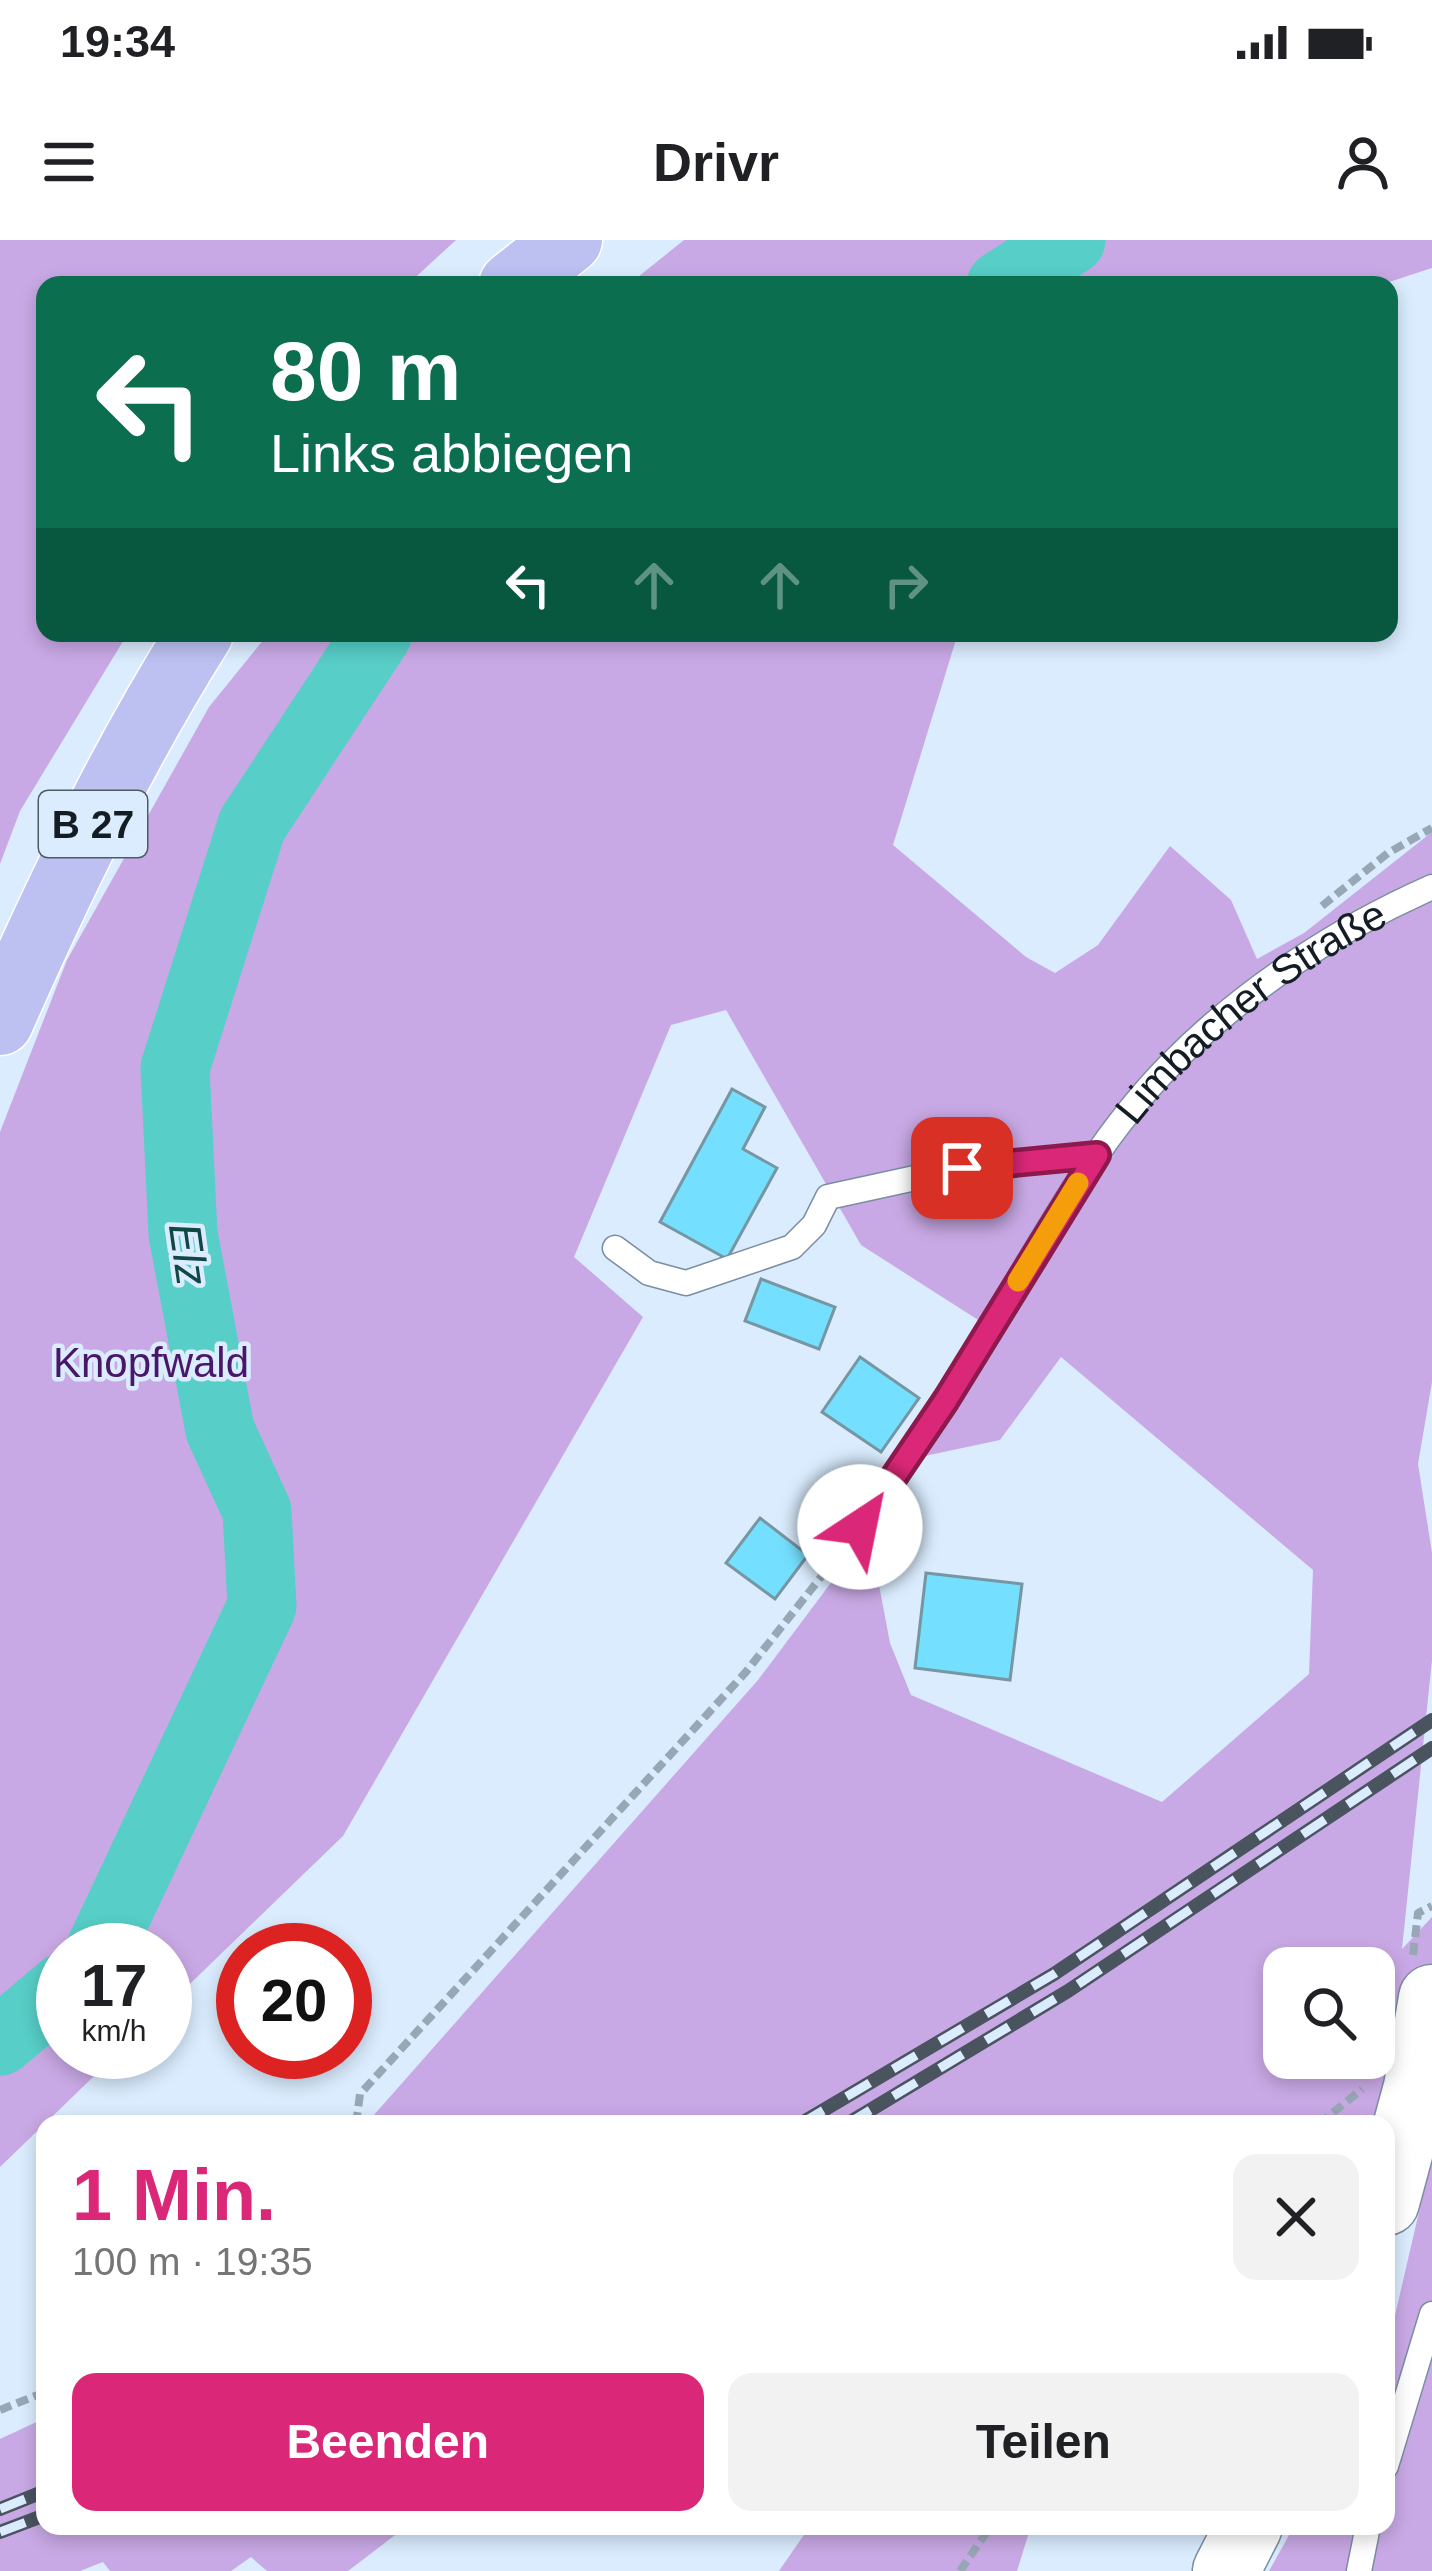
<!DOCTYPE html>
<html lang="de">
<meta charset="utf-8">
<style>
body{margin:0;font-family:Helvetica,sans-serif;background:#f2f2f2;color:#202124;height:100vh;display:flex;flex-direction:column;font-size:45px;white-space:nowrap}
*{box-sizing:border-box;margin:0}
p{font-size:39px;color:#757577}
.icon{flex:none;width:66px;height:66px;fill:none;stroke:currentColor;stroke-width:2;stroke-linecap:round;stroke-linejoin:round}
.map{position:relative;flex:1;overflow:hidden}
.side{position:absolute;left:36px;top:1875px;width:1359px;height:420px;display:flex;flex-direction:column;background:#fff;border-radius:24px;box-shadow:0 6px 18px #0003}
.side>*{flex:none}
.hud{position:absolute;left:36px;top:36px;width:1362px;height:366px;border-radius:24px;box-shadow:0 6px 18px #0003;background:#0b6e4f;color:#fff;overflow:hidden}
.fabs{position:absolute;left:1263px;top:1707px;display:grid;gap:24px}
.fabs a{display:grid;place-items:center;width:132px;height:132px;border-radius:24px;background:#fff;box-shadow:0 6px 18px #0003;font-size:60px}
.speed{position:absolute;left:36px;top:1683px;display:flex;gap:24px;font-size:60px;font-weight:700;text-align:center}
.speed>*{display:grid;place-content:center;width:156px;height:156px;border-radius:50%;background:#fff;box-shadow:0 6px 18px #0003;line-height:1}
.speed small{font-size:30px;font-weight:400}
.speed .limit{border:18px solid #d22;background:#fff;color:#111}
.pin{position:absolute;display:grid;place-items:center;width:102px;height:102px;color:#fff;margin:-51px;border-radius:24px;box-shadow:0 6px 18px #0006}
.me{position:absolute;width:132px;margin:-66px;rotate:34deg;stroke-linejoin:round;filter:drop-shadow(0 0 9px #0008)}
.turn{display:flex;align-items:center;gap:42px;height:252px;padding:0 36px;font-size:54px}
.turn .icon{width:156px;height:156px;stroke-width:2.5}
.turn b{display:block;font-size:84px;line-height:102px}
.lanes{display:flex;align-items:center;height:114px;padding:0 36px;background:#0003;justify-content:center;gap:60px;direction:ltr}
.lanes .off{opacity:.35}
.round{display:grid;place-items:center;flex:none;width:126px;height:126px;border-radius:24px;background:#f2f2f2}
.headline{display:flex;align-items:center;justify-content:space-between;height:204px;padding:0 36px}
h1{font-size:72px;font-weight:800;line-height:90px;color:#db2777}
.action{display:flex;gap:24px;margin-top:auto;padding:24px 36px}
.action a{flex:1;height:138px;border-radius:24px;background:#db2777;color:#fff;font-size:48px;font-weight:800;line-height:138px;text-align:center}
.action a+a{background:#f2f2f2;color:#202124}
.status{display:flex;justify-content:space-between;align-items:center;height:84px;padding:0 60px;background:#fff;direction:ltr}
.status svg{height:33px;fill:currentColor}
header{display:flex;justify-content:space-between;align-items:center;height:156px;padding:0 36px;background:#fff;font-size:54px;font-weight:800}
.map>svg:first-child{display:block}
</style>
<div class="status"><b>19:34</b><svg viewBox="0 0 49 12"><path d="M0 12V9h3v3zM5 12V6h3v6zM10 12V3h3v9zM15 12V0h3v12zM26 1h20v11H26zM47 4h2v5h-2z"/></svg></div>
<header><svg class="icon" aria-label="menu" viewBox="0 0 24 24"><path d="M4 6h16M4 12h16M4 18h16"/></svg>Drivr<svg class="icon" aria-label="person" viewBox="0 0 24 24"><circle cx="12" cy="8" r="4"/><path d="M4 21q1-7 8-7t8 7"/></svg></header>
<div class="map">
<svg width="1432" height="2331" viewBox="0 0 1432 2331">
<rect width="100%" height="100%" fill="#daecfe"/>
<g fill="#c9a9e5" fill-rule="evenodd">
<path d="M0 0H456L407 45H45V393H128L20 571 0 624Z"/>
<path d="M684 0H1432V28L1380 45H628Z"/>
<path d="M269 393H958L893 605 1026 717 1055 733 1098 705 1170 606 1231 660 1257 719 1304 693 1432 592V1142L1418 1224 1432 1313V1420L1402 1709 1432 1677V1868L1372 1884H375L373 1876 758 1440 869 1292 890 1403 911 1455 1162 1562 1309 1434 1313 1330 1061 1117 1000 1200 920 1217 1000 1094 861 1005 726 770 671 785 574 1017 643 1077 343 1596 165 1768V1710H63V1812H119L0 1927V892L67 720 209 467ZM1284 1728H1374V1818H1284Z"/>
<path d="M1432 1916V2331H1269L1294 2286H1386V2114Z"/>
<path d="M45 2178V2286H407L348 2331H267L251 2317 231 2331H110L103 2322 80 2331H0V2199Z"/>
<path d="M810 2286H1031L1017 2331H779Z"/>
</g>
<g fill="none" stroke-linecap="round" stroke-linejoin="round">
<g stroke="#57cec7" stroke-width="69">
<path d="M1001 45 1071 0"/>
<path d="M100 1710 262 1366 257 1271 220 1190 183 994 175 828 252 585 378 393"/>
<path d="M0 1801 63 1748"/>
</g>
</g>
<g fill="#74dffe" stroke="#7696a1" stroke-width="3">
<path d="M732 849 765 867 743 909 777 928 727 1019 660 982Z"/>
<path d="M761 1039 835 1067 819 1109 745 1081Z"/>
<path d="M860 1117 919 1158 881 1212 822 1172Z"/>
<path d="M760 1278 808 1315 775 1359 726 1323Z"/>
<path d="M926 1333 1022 1344 1010 1440 915 1428Z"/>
</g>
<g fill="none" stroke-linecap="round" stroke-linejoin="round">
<defs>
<g id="lane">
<path d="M615 1008 649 1033 686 1043 792 1007 814 985 828 957 961 928 1097 915"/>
<path id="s1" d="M860 1287C906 1219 951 1151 994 1081 1047 993 1097 899 1169 826 1242 751 1337 689 1432 647"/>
<path d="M1386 2226 1432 2074"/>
<path d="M1359 2331 1368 2286"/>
</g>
<g id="secondary">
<path d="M1386 1962 1417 1847 1432 1758"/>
<path d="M1226 2331 1249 2286"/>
</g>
<g id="primary">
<path d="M512 45 569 0"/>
<path d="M0 782C59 648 122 517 200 393"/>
</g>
</defs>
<use href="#lane" stroke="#798ea2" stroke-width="27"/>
<use href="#secondary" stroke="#798ea2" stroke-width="69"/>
<use href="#primary" stroke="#fff" stroke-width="69"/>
<g stroke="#98a7b5" stroke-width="8" stroke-dasharray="12 6" stroke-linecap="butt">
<path d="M1322 666 1388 613 1432 588"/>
<path d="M1413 1715 1418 1673 1432 1666"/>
<path d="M356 1884 360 1854 745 1433 844 1308"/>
<path d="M1319 1884 1362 1849"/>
<path d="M0 2170 45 2152"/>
<path d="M960 2331 991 2286"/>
</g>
<use href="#lane" stroke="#fff" stroke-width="24"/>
<use href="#secondary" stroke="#fff" stroke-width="66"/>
<use href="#primary" stroke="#bcc1f2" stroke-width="66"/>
<defs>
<g id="rail">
<path d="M800 1884 1054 1734 1432 1480"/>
<path d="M847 1884 1068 1751 1432 1508"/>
<path d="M0 2269 45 2251"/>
<path d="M0 2292 45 2275"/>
</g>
</defs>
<use href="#rail" stroke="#49545f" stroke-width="14"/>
<use href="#rail" stroke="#daecfe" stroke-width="9" stroke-dasharray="27" stroke-linecap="butt"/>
</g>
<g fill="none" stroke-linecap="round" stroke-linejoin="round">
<defs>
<path id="route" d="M860 1287 946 1160 1097 915 962 928"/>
</defs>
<use href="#route" stroke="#8e194d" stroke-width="30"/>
<use href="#route" stroke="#db2777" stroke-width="21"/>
<path stroke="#f59e0b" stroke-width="21" d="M1018 1041 1078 943"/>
</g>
<g text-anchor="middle" stroke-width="9" stroke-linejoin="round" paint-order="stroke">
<rect fill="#daecfe" stroke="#4f5a65" stroke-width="3" x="39" y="551" width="108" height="66" rx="9"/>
<g font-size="39" font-weight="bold" fill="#141c24">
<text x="93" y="598">B 27</text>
</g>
<g font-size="42" fill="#141c24" stroke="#daecfe">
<text dy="15" stroke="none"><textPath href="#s1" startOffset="654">Limbacher Straße</textPath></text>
</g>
<g font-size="42" fill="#49176a" stroke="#daecfe">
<text x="151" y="1137">Knopfwald</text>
</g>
<g font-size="45" font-style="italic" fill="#114744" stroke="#daecfe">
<text transform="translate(189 1014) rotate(82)" y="16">Elz</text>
</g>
</g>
</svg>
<div class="fabs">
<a><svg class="icon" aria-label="search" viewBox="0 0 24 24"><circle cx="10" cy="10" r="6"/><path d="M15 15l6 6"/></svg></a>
</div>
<div class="speed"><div>17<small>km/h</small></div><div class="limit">20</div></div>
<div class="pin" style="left:962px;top:928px;background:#d93025"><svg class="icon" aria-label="arrive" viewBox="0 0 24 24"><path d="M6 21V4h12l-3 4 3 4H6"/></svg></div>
<svg class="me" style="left:860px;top:1287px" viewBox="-20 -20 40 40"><circle r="19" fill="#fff"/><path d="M0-13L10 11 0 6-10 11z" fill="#db2777"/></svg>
<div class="hud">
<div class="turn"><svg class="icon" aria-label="left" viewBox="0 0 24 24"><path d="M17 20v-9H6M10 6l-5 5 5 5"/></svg><div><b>80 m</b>Links abbiegen</div></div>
<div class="lanes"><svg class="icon" aria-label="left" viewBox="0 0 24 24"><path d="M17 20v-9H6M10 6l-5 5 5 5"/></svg><svg class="icon off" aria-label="ahead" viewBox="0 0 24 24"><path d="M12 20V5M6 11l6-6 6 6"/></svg><svg class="icon off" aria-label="ahead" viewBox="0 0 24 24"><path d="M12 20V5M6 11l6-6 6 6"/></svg><svg class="icon off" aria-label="right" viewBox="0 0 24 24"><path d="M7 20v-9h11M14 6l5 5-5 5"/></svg></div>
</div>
<section class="side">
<div class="headline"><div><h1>1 Min.</h1><p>100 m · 19:35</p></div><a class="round"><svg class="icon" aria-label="close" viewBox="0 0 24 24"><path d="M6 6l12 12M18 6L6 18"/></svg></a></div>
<div class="action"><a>Beenden</a><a>Teilen</a></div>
</section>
</div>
